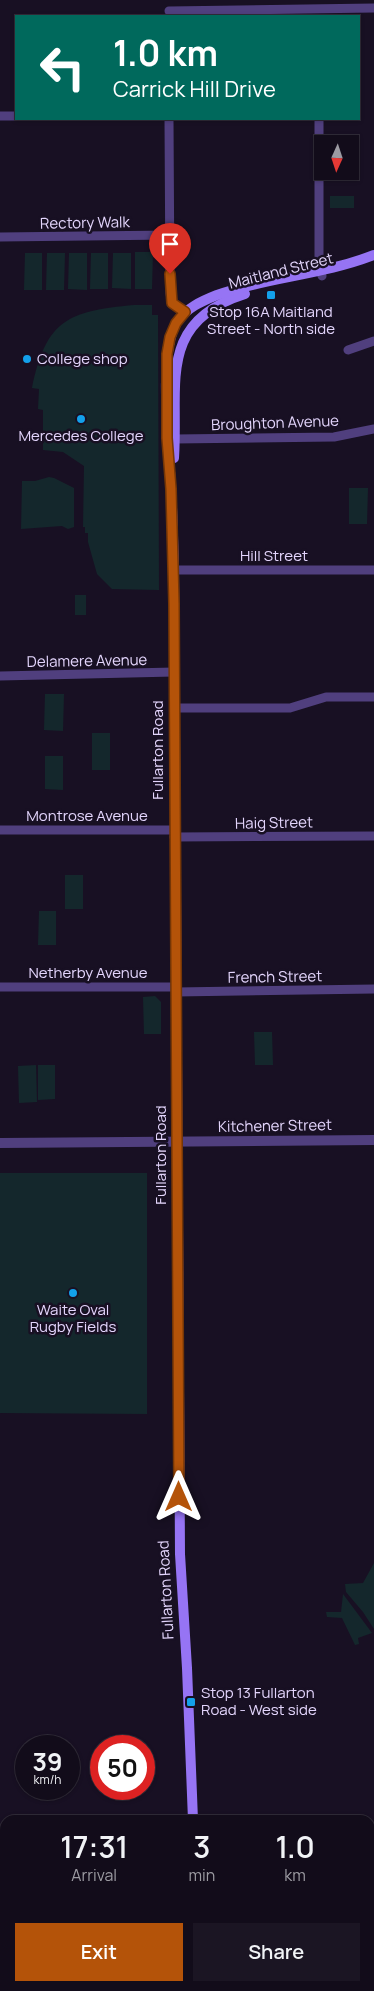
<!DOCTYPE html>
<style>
body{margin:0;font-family:Manrope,sans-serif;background:#1b1523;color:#f1f3f6;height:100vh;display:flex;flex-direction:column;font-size:19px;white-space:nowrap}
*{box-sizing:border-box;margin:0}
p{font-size:16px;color:#9c9ba2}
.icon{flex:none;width:28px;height:28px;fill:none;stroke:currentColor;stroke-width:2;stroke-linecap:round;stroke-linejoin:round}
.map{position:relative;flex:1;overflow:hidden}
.details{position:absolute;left:0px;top:1815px;width:375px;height:176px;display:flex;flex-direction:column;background:#120c1a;border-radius:15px 15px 0 0;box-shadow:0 1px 4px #0004,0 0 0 1px #312c39}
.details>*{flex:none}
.top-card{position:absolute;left:15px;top:15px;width:345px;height:105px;border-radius:0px;box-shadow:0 1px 4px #0004,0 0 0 1px #312c39;background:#00695c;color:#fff;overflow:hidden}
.needle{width:32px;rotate:183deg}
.fabs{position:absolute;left:314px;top:135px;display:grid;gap:10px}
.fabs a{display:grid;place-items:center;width:45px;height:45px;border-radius:0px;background:#120c1a;box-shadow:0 1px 4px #0004,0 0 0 1px #312c39;font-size:25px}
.speed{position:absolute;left:15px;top:1735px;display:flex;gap:10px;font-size:25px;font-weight:700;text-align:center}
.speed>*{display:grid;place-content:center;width:65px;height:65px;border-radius:50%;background:#120c1a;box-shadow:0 1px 4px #0004,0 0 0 1px #312c39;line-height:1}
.speed small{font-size:12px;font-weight:400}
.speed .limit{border:8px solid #d22;background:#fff;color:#111}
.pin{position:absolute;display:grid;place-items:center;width:42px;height:42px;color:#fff;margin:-51px -21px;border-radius:50% 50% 50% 0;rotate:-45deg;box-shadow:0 0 5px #0007}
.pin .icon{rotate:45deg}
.me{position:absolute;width:55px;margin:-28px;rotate:0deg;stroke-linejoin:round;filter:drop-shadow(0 0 4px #0008)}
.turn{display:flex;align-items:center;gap:18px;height:105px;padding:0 15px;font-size:22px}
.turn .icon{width:65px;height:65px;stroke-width:2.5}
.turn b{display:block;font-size:35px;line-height:42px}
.eta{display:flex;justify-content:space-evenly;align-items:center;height:85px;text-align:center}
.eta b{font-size:30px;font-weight:600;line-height:35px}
.button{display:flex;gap:10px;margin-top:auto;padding:10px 15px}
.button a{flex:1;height:58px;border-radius:0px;background:#b45309;color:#fff;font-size:20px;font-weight:600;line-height:58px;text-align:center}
.button a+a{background:#1b1523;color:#f1f3f6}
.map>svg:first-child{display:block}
</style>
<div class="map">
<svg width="374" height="1991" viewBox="0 0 374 1991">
<rect width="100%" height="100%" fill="#181023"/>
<g fill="#14272c">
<rect x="330" y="196" width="24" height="12"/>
<path d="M135 252H153L152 289H135Z"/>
<path d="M25 253H42V290H24Z"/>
<path d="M47 253H65L64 290H46Z"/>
<path d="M69 253H87V290L68 289Z"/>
<path d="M91 253H108V289H90Z"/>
<path d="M113 253H131V289L112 288Z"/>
<path d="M134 305H152V315H158L159 590 112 589 97 574 88 542V533H85V527H83L84 466 63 452 43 450V410L38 409 39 389 32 388C46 320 68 311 134 305Z"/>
<path d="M49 477 54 478 74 488V527L68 529 62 526 21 529 22 481H35Z"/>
<path d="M349 488H368L367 524H349Z"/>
<rect x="75" y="595" width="11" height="20"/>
<path d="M45 694H64L63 731 44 730Z"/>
<rect x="92" y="733" width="18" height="37"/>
<path d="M45 756H63V790L45 789Z"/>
<rect x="65" y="875" width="18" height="34"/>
<path d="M39 911H56V945H38Z"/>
<path d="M155 996 161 1002V1034H144L143 997Z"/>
<path d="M254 1032H272L273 1065H255Z"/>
<path d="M36 1065 37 1102 19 1103 18 1066Z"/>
<path d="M38 1065H55V1099L38 1100Z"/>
<path d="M0 1173H147V1414L0 1413Z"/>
<path d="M374 1563V1629L363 1612 346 1592 345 1584 363 1583Z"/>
<path d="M343 1594 372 1633 358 1638 359 1644 355 1645 342 1618 327 1617 326 1612H341Z"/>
<path d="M370 1830 371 1837H374V1861H370Z"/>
<rect x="370" y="1878" width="4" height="36"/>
</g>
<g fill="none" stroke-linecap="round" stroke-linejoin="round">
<g stroke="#503f7e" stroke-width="9">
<path d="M169 11 374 8"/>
<path d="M0 116H16"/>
<path d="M169 119 170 293C171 304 176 307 185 312"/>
<path d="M319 119V264L322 276"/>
<path d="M0 237 171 235"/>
<path d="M348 350 374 341"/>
<path d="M175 439 334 437 374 429"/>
<path d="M174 570H374"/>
<path d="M0 676 174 672"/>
<path d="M175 708H290L326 697H374"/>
<path d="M0 830H174"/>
<path d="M174 837 374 836"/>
<path d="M0 987H176"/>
<path d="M176 992 374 989"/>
</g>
<path stroke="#503f7e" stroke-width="10" d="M0 1143 374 1140"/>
<g stroke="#9674f4" stroke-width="10">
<path d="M174 458C179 385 156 322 245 294"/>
<path d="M193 1820 187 1668 180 1554 174 570C173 543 173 517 171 490 170 452 157 353 177 322 186 308 202 301 217 295 268 277 323 275 374 255"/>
</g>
<path stroke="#e065f2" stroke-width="12" d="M196 1986V1991"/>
<g stroke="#e960b8" stroke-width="14">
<path d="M370 1936H374"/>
<path d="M0 1941H5"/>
</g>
</g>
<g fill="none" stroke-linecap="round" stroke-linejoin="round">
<defs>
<path id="route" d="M170 274 172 303 185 312 176 323 170 337 167 354V438L171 489 174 604 179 1497"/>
</defs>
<use href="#route" stroke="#753606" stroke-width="12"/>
<use href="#route" stroke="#b45309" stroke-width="9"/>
</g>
<g fill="#13a0ea" stroke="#181023" stroke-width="2">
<rect x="266" y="290" width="10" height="10" rx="2.5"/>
<circle cx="27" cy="359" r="5"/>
<circle cx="81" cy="419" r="5"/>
<circle cx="73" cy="1293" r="5"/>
<rect x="186" y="1697" width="10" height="10" rx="2.5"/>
</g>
<g text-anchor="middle" stroke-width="5" stroke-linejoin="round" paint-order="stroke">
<g font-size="15" fill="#e3d5fc" stroke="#181023">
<text transform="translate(85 223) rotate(-1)" y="5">Rectory Walk</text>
<text transform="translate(281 271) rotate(-14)" y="5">Maitland Street</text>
<text transform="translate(275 423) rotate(-2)" y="5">Broughton Avenue</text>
<text x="274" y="561">Hill Street</text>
<text transform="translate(87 661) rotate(-1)" y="5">Delamere Avenue</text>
<text transform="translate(158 750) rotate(-90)" y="5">Fullarton Road</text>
<text x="87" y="821">Montrose Avenue</text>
<text transform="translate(274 823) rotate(-1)" y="5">Haig Street</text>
<text x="88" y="978">Netherby Avenue</text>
<text transform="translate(275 977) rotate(-1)" y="5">French Street</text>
<text transform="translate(275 1126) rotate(-1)" y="5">Kitchener Street</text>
<text transform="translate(161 1155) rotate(-90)" y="5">Fullarton Road</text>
<text transform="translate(166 1590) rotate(-93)" y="5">Fullarton Road</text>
</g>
<g font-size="15" fill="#e3d5fc" stroke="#181023">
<text x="271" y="317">Stop 16A Maitland<tspan x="271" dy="17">Street - North side</tspan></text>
<text x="37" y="364" text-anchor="start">College shop</text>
<text x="81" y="441">Mercedes College</text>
<text x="73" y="1315">Waite Oval<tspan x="73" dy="17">Rugby Fields</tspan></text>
<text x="201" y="1698" text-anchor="start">Stop 13 Fullarton<tspan x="201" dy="17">Road - West side</tspan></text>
</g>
</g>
</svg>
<div class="fabs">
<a><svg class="needle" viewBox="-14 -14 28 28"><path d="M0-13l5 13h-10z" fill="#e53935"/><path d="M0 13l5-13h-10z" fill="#9c9ba2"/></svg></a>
</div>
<div class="speed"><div>39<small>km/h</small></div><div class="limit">50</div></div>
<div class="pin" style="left:170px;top:274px;background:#d93025"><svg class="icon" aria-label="arrive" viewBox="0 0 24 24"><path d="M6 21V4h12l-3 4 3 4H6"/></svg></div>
<svg class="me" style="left:179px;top:1497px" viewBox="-20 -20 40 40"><path d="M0-17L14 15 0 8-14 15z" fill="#b45309" stroke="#fff" stroke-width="4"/></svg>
<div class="top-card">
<div class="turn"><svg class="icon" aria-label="left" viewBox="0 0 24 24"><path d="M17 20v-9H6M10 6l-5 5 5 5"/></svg><div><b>1.0 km</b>Carrick Hill Drive</div></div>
</div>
<section class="details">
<div class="eta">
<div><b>17:31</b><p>Arrival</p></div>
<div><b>3</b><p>min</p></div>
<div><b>1.0</b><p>km</p></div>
</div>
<div class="button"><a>Exit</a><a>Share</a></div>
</section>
</div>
